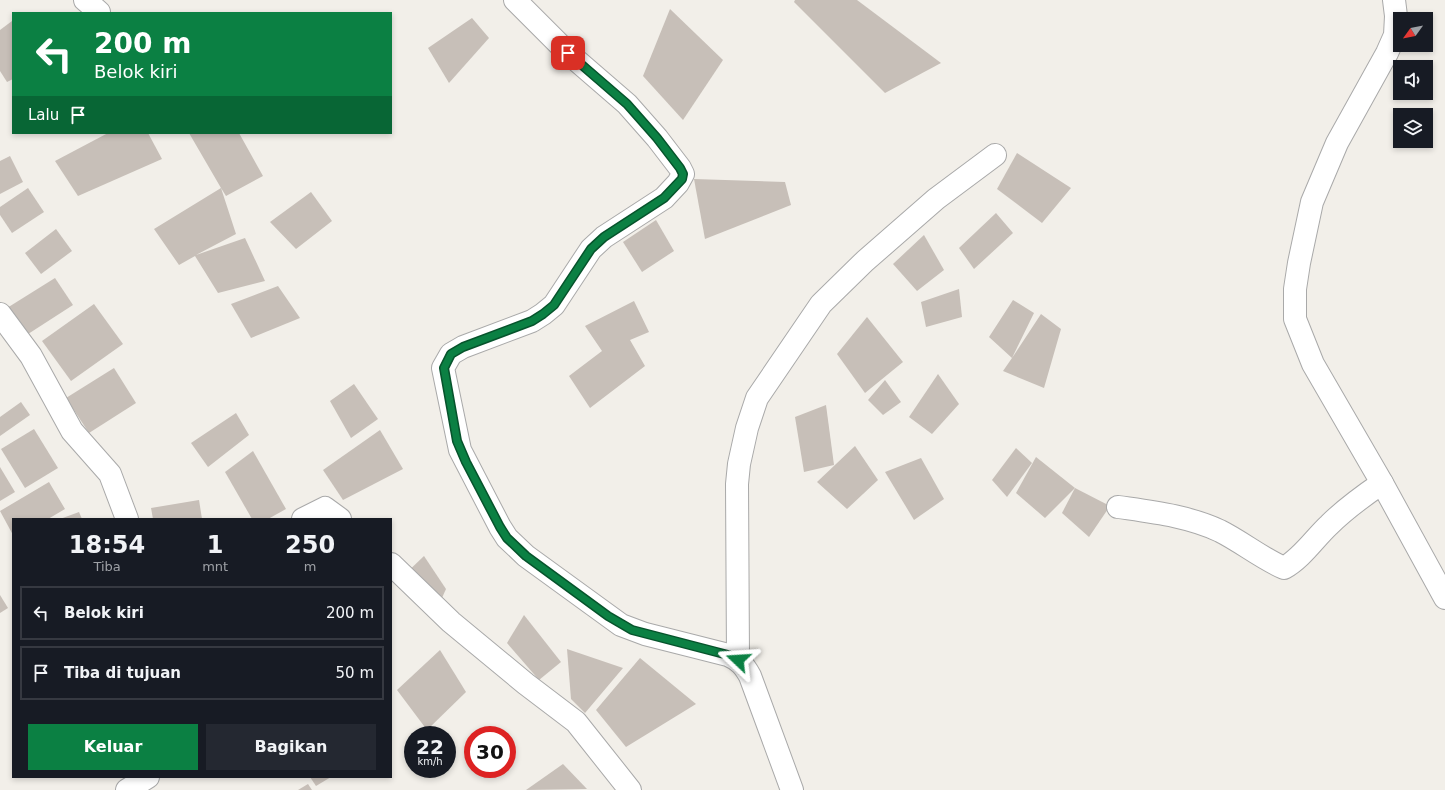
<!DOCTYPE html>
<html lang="id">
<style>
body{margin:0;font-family:"DejaVu Sans",sans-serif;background:#242831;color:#f1f3f6;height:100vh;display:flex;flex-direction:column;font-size:15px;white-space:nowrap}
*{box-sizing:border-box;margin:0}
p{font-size:13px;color:#9ea1a6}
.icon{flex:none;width:22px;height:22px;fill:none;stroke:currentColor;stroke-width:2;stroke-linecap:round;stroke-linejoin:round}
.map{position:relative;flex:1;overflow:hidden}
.details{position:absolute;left:12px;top:518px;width:380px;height:260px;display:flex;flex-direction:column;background:#171b24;border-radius:0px;box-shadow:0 2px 6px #0003}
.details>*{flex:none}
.top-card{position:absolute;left:12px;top:12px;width:380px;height:122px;border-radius:0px;box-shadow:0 2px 6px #0003;background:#0b8043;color:#fff;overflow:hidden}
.needle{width:26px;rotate:237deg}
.buttons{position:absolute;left:1393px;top:12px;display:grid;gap:8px}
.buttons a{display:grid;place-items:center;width:40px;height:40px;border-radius:0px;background:#171b24;box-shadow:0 2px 6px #0003;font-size:20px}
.speed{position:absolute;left:404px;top:726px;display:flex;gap:8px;font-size:20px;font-weight:700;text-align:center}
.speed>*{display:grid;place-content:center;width:52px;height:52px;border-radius:50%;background:#171b24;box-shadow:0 2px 6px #0003;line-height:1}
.speed small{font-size:10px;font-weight:400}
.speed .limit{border:6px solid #d22;background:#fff;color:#111}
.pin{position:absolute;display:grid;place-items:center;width:34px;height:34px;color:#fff;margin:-17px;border-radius:8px;box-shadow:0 2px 6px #0006}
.me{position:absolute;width:44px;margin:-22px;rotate:290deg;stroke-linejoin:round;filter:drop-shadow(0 0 3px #0008)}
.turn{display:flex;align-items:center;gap:14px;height:84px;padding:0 16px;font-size:18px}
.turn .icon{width:52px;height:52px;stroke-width:2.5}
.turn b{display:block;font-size:28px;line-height:34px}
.then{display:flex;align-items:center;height:38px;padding:0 16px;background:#0003;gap:8px;font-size:15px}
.eta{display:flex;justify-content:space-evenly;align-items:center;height:68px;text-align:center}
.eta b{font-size:24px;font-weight:700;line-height:28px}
.action{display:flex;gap:8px;margin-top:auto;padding:8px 16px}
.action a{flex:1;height:46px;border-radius:0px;background:#0b8043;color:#fff;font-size:16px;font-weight:700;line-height:46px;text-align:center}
.action a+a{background:#242831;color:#f1f3f6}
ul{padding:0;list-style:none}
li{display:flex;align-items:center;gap:12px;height:54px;margin:0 8px 6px;padding:0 8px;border:2px solid #363941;border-radius:0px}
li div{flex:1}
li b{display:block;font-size:15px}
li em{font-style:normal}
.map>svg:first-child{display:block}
</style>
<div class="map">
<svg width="1445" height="790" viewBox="0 0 1445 790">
<rect width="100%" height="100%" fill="#f2efe9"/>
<g fill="#c7bfb8">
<path d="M795 0H857L941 63 885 93 794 2Z"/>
<path d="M670 9 723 60 683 120 643 76Z"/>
<path d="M472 18 489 38 449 83 428 48Z"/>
<path d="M12 21 13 79 7 82 0 71V30Z"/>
<path d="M108 133H148L162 159 78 196 55 161Z"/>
<path d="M189 133H239L263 176 226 196 221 188 236 234 196 255 245 238 265 281 218 293 195 256 179 265 154 229 221 188Z"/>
<path d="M1017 153 1071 188 1042 223 997 189Z"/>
<path d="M10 156 23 182 0 194V161Z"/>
<path d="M694 179 785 182 791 205 705 239Z"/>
<path d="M28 188 44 212 12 233 0 215V207Z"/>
<path d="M311 192 332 221 296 249 270 222Z"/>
<path d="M996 213 1013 233 974 269 959 248Z"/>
<path d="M656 220 674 251 642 272 623 242Z"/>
<path d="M56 229 72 251 41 274 25 253Z"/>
<path d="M924 235 944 270 917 291 893 264Z"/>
<path d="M55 278 73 305 25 336 7 308Z"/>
<path d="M278 286 300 318 251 338 231 304Z"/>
<path d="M959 289 962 317 926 327 921 302Z"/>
<path d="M1013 300 1034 313 1012 358 1041 314 1061 329 1044 388 1003 371 1012 358 989 337Z"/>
<path d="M634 301 649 332 630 340 645 366 590 408 569 376 602 351 585 326Z"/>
<path d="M94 304 123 344 71 381 42 341Z"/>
<path d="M867 317 903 362 865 393 837 354Z"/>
<path d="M114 368 136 403 89 433 66 398Z"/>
<path d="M938 374 959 404 932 434 909 417Z"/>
<path d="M885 380 901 402 883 415 868 400Z"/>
<path d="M354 384 378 419 351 438 330 401Z"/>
<path d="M21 402 30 415 0 436V417Z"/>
<path d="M826 405 834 465 804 472 795 417Z"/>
<path d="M236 413 249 435 208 467 191 443Z"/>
<path d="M34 429 58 468 25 488 1 449Z"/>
<path d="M380 430 403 469 343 500 323 470Z"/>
<path d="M855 446 878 480 847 509 817 482Z"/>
<path d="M1016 448 1032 463 1007 497 992 480Z"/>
<path d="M253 451 286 509 268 519H252L225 472Z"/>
<path d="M1036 457 1075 488 1045 518 1016 493Z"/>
<path d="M921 458 944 499 914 520 885 472Z"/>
<path d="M0 467 15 492 0 501Z"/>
<path d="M49 482 65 509 48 519H13V535L0 511Z"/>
<path d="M1075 488 1110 506 1089 537 1062 513Z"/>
<path d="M199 500 202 519H153L151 508Z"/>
<path d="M79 512 82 519H60Z"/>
<path d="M424 556 446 589 433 618 399 580Z"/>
<path d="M0 595 8 608 0 613Z"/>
<path d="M524 615 561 662 539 680 507 643Z"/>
<path d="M567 649 623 668 585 713 571 699Z"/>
<path d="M440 650 466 692 427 730 397 690Z"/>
<path d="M640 658 696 704 626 747 596 710Z"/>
<path d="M563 764 587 789 526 790Z"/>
<path d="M310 777H331L316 786Z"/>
<path d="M308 784 312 790H298Z"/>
</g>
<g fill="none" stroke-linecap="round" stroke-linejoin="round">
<defs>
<g id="minor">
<path d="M85 0 99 12"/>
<path d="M515 0 568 53 627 104 657 138 680 168 683 174 678 183 664 198 604 237 591 249 554 305 543 314 532 321 463 347 451 354 443 368 460 450 500 527 507 538 526 556 621 625 645 634 728 655C739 660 744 665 750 676L792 790"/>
<path d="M1394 0 1396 16 1395 35 1387 53 1337 143 1312 202 1299 263 1295 289V319L1313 364 1382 483 1445 598"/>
<path d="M0 314 31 356 72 431 110 474 127 519"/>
<path d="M1118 507C1152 512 1188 516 1220 531 1242 542 1261 558 1284 568 1302 558 1314 539 1329 525 1345 509 1363 496 1382 483"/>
<path d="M303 519 325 508 340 519"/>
<path d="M391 564 451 622 526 684 576 722 630 790"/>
<path d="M738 659 737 484 739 464 747 428 757 398 821 304 865 261 936 199 995 155"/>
<path d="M127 790 148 777"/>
</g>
</defs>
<use href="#minor" stroke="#a9a9a9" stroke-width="24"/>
<use href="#minor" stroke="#fff" stroke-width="22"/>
</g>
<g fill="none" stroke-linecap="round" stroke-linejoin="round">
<defs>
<path id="route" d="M568 53 627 104 657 138 680 168 683 174 682 179 664 198 604 237 591 249 554 305 543 314 532 321 463 347 451 354 444 368 457 441 466 462 500 527 507 538 526 556 608 616 632 630 728 655 738 660"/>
</defs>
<use href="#route" stroke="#07532c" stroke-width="10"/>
<use href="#route" stroke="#0b8043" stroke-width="7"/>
</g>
</svg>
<div class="buttons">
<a><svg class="needle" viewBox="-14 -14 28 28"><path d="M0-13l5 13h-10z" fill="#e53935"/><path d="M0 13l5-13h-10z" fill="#9ea1a6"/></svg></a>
<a><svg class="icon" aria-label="sound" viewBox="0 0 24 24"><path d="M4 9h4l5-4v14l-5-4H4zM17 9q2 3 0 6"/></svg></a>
<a><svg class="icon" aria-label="layers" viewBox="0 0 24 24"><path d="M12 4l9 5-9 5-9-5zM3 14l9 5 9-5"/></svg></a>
</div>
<div class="speed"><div>22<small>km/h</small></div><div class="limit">30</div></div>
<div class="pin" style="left:568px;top:53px;background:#d93025"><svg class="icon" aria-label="arrive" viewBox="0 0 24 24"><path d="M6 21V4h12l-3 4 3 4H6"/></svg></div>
<svg class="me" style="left:738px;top:660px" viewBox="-20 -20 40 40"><path d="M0-17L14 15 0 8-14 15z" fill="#0b8043" stroke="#fff" stroke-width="4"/></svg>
<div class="top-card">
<div class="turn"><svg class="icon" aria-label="left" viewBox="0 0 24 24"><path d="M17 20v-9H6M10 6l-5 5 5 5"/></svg><div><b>200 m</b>Belok kiri</div></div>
<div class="then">Lalu<svg class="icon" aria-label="arrive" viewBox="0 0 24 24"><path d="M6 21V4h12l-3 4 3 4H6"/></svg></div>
</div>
<section class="details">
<div class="eta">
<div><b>18:54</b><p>Tiba</p></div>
<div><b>1</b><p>mnt</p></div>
<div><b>250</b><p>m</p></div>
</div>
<ul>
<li><svg class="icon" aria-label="left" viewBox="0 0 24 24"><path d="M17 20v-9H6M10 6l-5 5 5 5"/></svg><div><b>Belok kiri</b></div><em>200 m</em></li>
<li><svg class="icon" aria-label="arrive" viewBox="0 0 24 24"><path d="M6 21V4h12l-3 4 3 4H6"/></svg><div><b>Tiba di tujuan</b></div><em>50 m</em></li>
</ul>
<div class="action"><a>Keluar</a><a>Bagikan</a></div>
</section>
</div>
